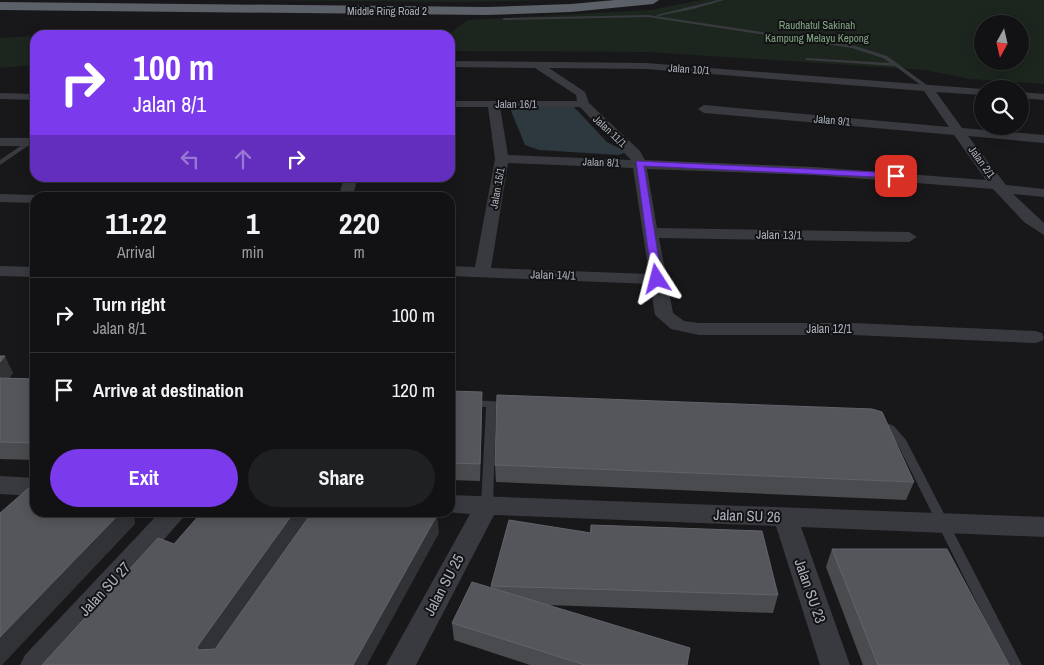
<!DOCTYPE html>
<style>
body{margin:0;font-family:"Archivo Narrow",sans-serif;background:#1f2022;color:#f1f3f6;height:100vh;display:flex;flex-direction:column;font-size:19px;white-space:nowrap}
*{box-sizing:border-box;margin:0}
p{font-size:16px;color:#9c9ea0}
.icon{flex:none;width:28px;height:28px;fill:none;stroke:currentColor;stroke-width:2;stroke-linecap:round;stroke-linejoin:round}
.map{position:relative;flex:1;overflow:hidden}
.panel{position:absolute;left:30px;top:192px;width:425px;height:325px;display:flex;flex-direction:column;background:#121214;border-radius:15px;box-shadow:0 2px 12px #0003,0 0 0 1px #313234}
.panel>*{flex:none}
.hud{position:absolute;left:30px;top:30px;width:425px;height:152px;border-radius:15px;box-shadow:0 2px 12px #0003,0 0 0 1px #313234;background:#7c3aed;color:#fff;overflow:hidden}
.needle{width:32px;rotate:188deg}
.controls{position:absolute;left:974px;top:15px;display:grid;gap:10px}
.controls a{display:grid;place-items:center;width:55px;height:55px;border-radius:50%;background:#121214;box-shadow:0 2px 12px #0003,0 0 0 1px #313234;font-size:25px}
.pin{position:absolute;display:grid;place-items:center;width:42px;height:42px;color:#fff;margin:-21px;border-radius:10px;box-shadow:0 2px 8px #0006}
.me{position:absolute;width:55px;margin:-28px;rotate:351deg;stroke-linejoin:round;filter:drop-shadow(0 0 4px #0008)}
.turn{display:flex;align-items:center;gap:18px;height:105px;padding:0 20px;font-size:22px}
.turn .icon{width:65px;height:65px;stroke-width:2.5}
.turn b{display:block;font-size:35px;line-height:42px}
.lanes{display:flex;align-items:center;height:48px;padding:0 20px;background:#0003;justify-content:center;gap:25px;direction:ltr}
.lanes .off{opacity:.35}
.eta{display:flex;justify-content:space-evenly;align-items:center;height:85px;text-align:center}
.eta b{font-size:30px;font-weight:700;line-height:35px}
.primary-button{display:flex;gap:10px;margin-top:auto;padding:10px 20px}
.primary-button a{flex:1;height:58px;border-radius:30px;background:#7c3aed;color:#fff;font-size:20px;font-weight:700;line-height:58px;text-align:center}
.primary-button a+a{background:#1f2022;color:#f1f3f6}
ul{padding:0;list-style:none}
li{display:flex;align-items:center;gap:15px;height:75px;padding:0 20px;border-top:1px solid #313234}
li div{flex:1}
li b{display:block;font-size:19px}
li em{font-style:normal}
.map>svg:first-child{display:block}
</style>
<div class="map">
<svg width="1044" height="665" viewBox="0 0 1044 665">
<rect width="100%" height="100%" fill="#18181a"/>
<g fill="#1d261e" fill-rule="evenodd">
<path d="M226 0H555L466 2Z"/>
<path d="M701 0H1044V84L970 79 925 70 649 52 450 51V35H447L468 20 651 10ZM982 24H1020V61H982Z"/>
<path d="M35 36V65L0 68V38Z"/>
</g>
<path fill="#2d383f" d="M567 105 573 106 607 142 627 152 618 155 539 150 525 145 511 111 512 109Z"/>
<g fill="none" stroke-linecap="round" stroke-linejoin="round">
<g fill="#393a3f" fill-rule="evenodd">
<path d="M718 0H724L693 9 658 16 656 15Z"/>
<path d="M648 15 855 46 887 56 931 88 926 89 895 66 807 60 805 59 807 58 890 63 883 58 852 48 648 17 504 20 502 19 504 18Z"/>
<path d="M35 136V141L0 165V160Z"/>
<path d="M450 399 507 402 510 403 512 405 510 407 496 408 493 506 491 509 487 510 483 509 481 506 486 407 450 405Z"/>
<path d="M879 420 894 426 906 440 1022 665H1008L898 445 886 432 875 426 874 424 875 422Z"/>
</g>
<g fill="#393a3f" fill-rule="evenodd">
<path d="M450 61 646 63 982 89V95L936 92 962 128 1044 135V143L968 136 1006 185 1044 189V197L1013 194 1044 223V235L1024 222 993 189 814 175 647 169 657 228 909 232 917 237 909 242 659 238 673 313 684 321 699 323H853L1035 331 1042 333 1044 338 1042 341 1035 343 853 335H699L671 329 655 315 650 284 450 276V266L475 267 495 159 488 107H450V101H577L576 95 535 68 450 67ZM549 68 646 69 924 91 949 127 704 105 698 109 704 113 954 135 986 180 814 167 645 160 640 151 589 103 585 92ZM500 107H580L631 160 508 155ZM508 163 633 168 649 274 491 268Z"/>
<path d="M1020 92 1044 94V100L1020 98Z"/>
<path d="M0 93 35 94V100L0 99Z"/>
<rect x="0" y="138" width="35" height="8"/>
<path d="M344 178H358L352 198H338Z"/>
<path d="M0 194 35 195 41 198H35V203L0 202Z"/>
<path d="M0 266 35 267V277L0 276Z"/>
<path d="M0 476 35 478V496L0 494Z"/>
<path d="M450 495 1044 517V537L801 527 850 665H820L776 526 494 515 416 665H386L470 514 447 512H450Z"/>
<path d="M160 512H188L54 665H20L25 655Z"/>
</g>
<path fill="#5c6068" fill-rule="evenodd" d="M615 0H659L653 4 571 12 486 15 0 10V2L486 7 571 4Z"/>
</g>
<g fill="#494b4f">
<path d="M0 356 13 373 9 378 35 379V460L0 459Z"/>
<path d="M450 391 482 409 480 481 450 480Z"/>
<path d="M495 465 914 482 906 500 496 482Z"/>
<path d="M591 525 778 595 773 613 548 605 687 665H530L454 640 452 623 491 588V586L590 533Z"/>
<path d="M832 549 1009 665H863L826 567Z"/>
</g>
<g fill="#313235">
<path d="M5 356 13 373 0 389V362Z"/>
<path d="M482 392V409L480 481V464Z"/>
<path d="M121 512H134L135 524 2 665H0V637Z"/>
<path d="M294 512H306L307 518 204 664 197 647Z"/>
<path d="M437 515 439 533 367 665H353Z"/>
</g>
<g fill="#54565b" stroke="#61646a">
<path d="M144 33 218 35H141Z"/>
<path d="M0 356H5L0 362Z"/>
<path d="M0 378 35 379V443L0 442Z"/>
<path d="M450 391 482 392 480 464 450 463Z"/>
<path d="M497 395 872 409 882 412 914 482 495 465Z"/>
<path d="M31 486H35V512H121L0 637V513Z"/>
<path d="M202 512H294L197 647 198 650 215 649 312 512H435L437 515 353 665H42L158 538 174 544Z"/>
<path d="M509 520 591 533V525L762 531 778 595 491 586Z"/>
<path d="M832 549H947L1009 665H878Z"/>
<path d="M472 582 690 648 687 665H585L452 623Z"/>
</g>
<path fill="#7c3aed" stroke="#51269a" d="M636 161 896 173 900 176 896 178 644 166 662 279 657 282 652 279Z"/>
<g text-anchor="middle" stroke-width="4" stroke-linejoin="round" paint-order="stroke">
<g font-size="11" fill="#aab0bb" stroke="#131315">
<text x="387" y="15">Middle Ring Road 2</text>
<text transform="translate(689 69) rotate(4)" y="4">Jalan 10/1</text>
<text x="516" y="108">Jalan 16/1</text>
<text transform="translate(832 120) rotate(5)" y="4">Jalan 9/1</text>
<text transform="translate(610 131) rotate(43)" y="4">Jalan 11/1</text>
<text transform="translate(601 162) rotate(2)" y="4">Jalan 8/1</text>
<text transform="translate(982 162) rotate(54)" y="4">Jalan 2/1</text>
<text transform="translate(497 188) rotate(-80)" y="4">Jalan 15/1</text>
</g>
<g font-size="11" fill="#80a680" stroke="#131315">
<text x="817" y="29">Raudhatul Sakinah<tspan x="817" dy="13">Kampung Melayu Kepong</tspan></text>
</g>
<g font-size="12" fill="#aab0bb" stroke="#131315">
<text transform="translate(779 235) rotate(1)" y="4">Jalan 13/1</text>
<text transform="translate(553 275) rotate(2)" y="4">Jalan 14/1</text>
<text x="829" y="333">Jalan 12/1</text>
</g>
<g font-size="15" fill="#aab0bb" stroke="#131315">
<text transform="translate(747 516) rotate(2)" y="5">Jalan SU 26</text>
<text transform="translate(444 585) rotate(-62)" y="5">Jalan SU 25</text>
<text transform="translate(105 589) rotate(-47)" y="5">Jalan SU 27</text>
<text transform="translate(810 591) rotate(71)" y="5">Jalan SU 23</text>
</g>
</g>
</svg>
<div class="controls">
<a><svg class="needle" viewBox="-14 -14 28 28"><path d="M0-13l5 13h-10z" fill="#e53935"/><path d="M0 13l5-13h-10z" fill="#9c9ea0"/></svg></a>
<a><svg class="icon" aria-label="search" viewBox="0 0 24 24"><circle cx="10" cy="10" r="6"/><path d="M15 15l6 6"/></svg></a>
</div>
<div class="pin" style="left:896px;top:176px;background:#d93025"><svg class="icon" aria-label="arrive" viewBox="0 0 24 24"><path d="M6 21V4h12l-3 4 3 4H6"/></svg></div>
<svg class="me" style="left:657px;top:279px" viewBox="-20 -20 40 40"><path d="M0-17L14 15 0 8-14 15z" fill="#7c3aed" stroke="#fff" stroke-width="4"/></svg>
<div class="hud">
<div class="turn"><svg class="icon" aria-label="right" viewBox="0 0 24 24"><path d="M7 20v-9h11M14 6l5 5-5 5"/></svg><div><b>100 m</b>Jalan 8/1</div></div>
<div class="lanes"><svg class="icon off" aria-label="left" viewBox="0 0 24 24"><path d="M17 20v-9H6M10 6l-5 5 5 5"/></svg><svg class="icon off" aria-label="ahead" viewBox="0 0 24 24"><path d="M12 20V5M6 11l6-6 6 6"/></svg><svg class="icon" aria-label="right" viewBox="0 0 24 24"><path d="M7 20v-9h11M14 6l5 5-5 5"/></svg></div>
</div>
<section class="panel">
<div class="eta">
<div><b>11:22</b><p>Arrival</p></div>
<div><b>1</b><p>min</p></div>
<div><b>220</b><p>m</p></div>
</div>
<ul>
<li><svg class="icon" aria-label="right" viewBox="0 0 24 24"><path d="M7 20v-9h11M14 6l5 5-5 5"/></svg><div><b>Turn right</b><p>Jalan 8/1</p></div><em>100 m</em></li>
<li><svg class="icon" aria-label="arrive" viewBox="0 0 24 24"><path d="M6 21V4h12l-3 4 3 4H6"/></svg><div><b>Arrive at destination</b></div><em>120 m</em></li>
</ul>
<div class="primary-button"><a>Exit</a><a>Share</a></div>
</section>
</div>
